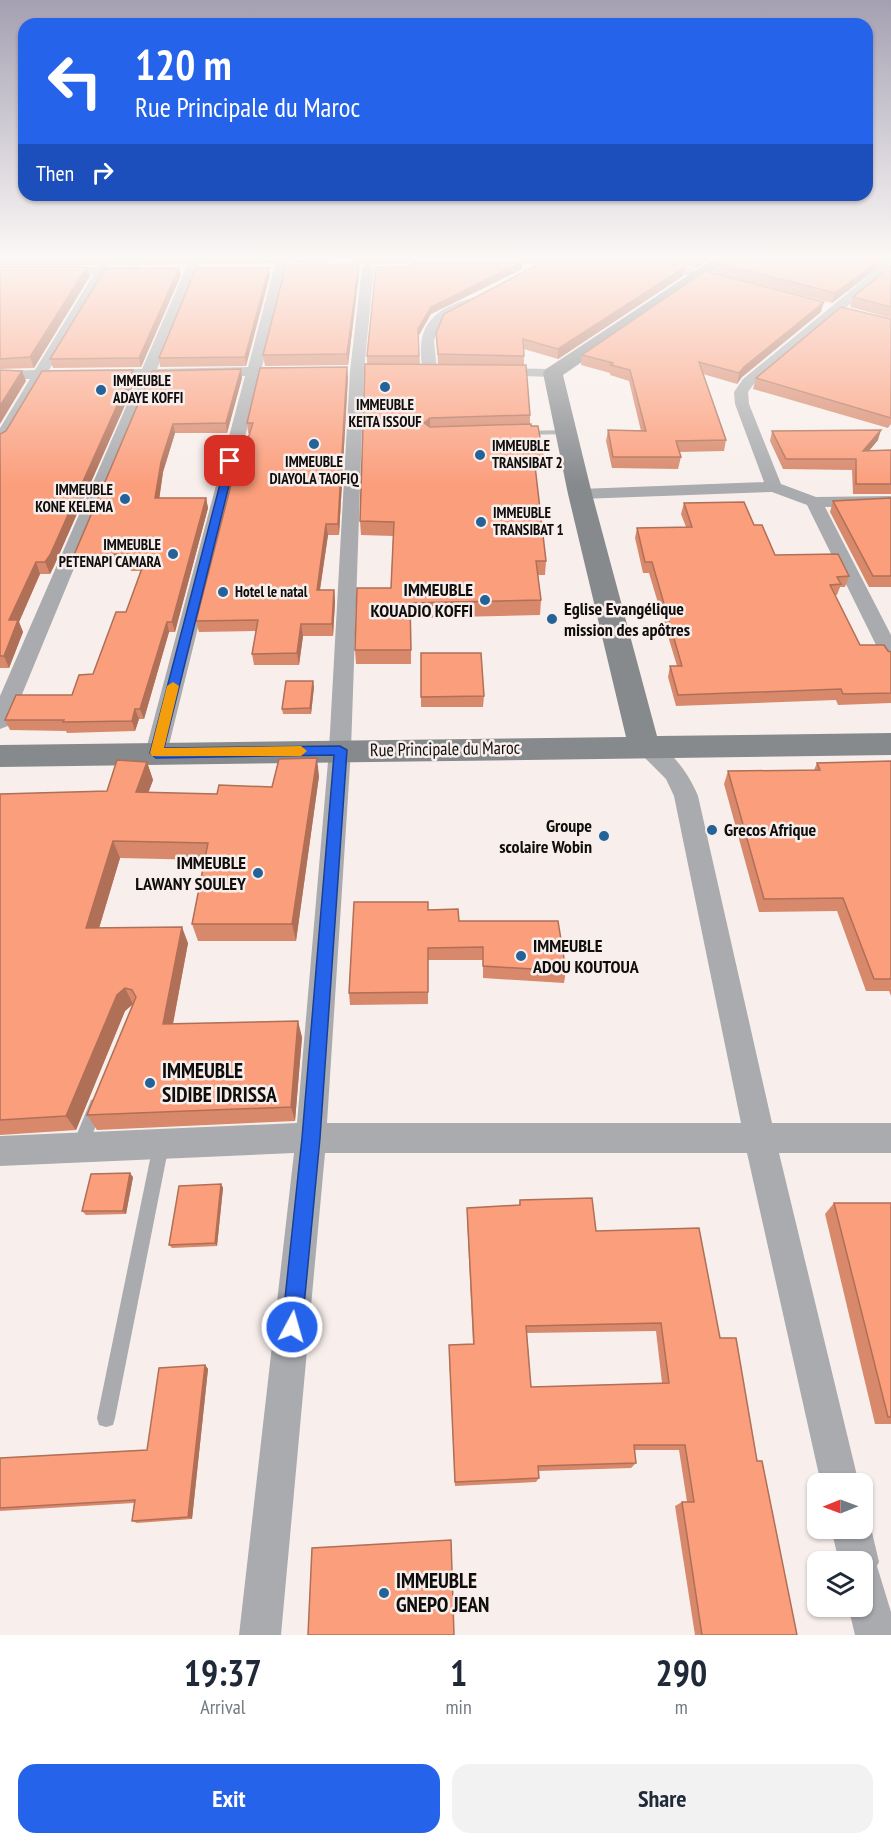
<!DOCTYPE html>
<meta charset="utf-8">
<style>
body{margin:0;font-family:"PT Sans Narrow",sans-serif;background:#f2f2f3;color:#1f2937;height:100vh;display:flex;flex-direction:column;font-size:22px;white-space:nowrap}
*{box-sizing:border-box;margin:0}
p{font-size:20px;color:#747a83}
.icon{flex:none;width:33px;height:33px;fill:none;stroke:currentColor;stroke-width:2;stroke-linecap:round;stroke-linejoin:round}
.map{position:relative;height:1635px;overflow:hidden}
.side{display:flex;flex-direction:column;background:#fff;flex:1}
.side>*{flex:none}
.top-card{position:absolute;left:18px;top:18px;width:855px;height:183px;border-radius:18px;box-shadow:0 2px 4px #0004;background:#2563eb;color:#fff;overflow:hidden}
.needle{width:39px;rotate:269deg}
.controls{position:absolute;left:807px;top:1473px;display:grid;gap:12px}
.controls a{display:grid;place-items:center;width:66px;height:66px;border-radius:12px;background:#fff;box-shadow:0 2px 4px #0004;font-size:30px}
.pin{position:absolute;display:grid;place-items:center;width:51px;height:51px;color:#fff;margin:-26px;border-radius:12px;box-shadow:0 3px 9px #0006}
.me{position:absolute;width:66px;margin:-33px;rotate:6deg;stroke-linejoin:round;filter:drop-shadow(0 0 4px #0008)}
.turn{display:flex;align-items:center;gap:21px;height:126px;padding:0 18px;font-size:27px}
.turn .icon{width:78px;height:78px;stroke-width:2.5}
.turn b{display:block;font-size:42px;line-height:51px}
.then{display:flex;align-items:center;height:57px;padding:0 18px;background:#0003;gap:12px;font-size:22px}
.eta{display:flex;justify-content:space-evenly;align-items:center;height:102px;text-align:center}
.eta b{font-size:36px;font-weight:700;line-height:42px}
.button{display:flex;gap:12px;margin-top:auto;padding:12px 18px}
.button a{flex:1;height:69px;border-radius:18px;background:#2563eb;color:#fff;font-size:24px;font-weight:700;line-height:69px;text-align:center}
.button a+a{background:#f2f2f3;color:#1f2937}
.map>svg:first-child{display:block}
</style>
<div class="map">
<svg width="891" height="1635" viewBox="0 0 891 1635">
<rect width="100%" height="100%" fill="#f8efec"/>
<path fill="#edac95" d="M347 257H420L405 264 358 265Z"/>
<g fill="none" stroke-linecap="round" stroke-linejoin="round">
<g fill="#a9abae" fill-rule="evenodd">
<path d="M566 430 570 432 569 434 522 435 518 433 522 431Z"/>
<path d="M96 1098 101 1100 104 1105 86 1151 80 1154 74 1151 72 1146 91 1100Z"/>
<path d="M161 1137 167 1140 169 1145 115 1418 113 1425 106 1427 99 1425 97 1418 153 1145 155 1140Z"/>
</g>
<g fill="#a9abae" fill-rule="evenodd">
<path d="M104 257H112L114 260 110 267 138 266 144 270 138 274H106L49 370 142 369 191 257H203L157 369 248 367 277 257H289L262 367H292L299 371 292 375 260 376 167 753 164 759 156 761 148 759 145 753 245 376 153 377 11 721 8 726 0 729V696L139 377 44 379 8 441 0 446V428L30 379H0V371L35 370 94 274 0 275V267H98Z"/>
<path d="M626 257H645L727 278 729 281 723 285 628 259Z"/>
<path d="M891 260V270L753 385 748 392 749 404 781 484 816 497 891 496V506L825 507 891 635V662L884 660 881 655 807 505 772 492 580 499 574 498 572 494 574 490 580 489 764 482 735 404 734 392 743 379 887 261Z"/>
<path d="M368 264 374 268 364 371 351 750 327 1123H741L674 796 666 779 633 746 636 740C662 733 690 775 698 796L772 1123H891V1153H779L859 1484H821L747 1153H325L281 1635H239L294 1153 0 1166V1136L297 1123 329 750 350 371 362 268Z"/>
<path d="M472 298 478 302 477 305 438 327 434 341 437 370 435 373H425C421 366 421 358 421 350 420 319 445 305 472 298Z"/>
<path d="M494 368 553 369 560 373 553 377 489 375 487 372Z"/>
<path d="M862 1513 871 1528 879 1562 877 1566 891 1612V1635H855L848 1606H862V1562H839L831 1528H862Z"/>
</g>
<path fill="#868a8d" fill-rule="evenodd" d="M716 257H734L563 375 592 494 657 736 891 733V755L0 767V745L626 737 568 494 543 373 546 369Z"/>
</g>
<g fill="#d8886b" fill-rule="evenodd">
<path d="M0 257H103L97 265H0Z"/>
<path d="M112 257H190L186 264 114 265Z"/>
<path d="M201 257H276L273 263 202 264Z"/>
<path d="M289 257H328V263H290Z"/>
<path d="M508 257H546L532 264Z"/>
<path d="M653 257H712L696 268Z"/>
<path d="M891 257V258L832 303 715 273 717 263Z"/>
<path d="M522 262V269L431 314 418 336 420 364H367V356L407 267 413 265Z"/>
<path d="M891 266V318L850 307 853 297Z"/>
<path d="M0 267H87L90 276 34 368 0 369Z"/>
<path d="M359 274 348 365 265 366 263 355Z"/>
<path d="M181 275 141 367 53 368 50 359Z"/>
<path d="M270 275 246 366 160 367 159 358Z"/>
<path d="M683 276 558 359 524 349V365L530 415V424L543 456 542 470H535L546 561 545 575H538L541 600 540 615 411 618V664H356L355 650 391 588 393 536 361 535 360 521 365 364 482 365 438 364 436 333Z"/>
<path d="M821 312 742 377 737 384 703 374 726 440 724 451 679 452 681 457 678 469 612 468 606 441 608 430 641 431 629 381 610 375V373L581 365 582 355Z"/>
<path d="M891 319V424L888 428 753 389 756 378Z"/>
<path d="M152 371 242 378 227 433H175L163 472 159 498H206L208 508 175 632H169L144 719H139L135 731 67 733 66 731 10 730 5 720 72 695 93 674 126 612 141 571H131L129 565 78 566 74 555Z"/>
<path d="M348 377 339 535H328L320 590H334L335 602 333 636H303L299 665H254L252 654 256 631 199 632 196 621 238 469 250 433H248L247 423Z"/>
<path d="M136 380 54 566 50 574H40L19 622 23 632 9 668H0V434Z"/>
<path d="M772 431 878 440 869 451 891 450V494H853L852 470 783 469 770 441Z"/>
<path d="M891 498V587H869L830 512 833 501Z"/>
<path d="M684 503 754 525 775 555 849 576 845 587H840L837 595H835L860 645 891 652V703L838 705 836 700 676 706 668 677 670 666H677L649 573H643L635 538 637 528 686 527 681 514Z"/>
<path d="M421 653 484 696 483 707H421Z"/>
<path d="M314 687 311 714H283L282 709Z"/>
<path d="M891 761V996L889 991H866L837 911 759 912 724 784 728 771 814 770 817 763Z"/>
<path d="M147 762 153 780 148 793 217 794 272 787 319 776 296 941H198L192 924 205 860 120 858 99 928 188 943 173 1024 302 1037 295 1121 97 1130 87 1115 133 1004 125 1011 76 1130 0 1135V794L107 791Z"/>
<path d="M428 910 459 921 566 971 564 983 483 978V960H428V1004L350 1005 349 993Z"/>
<path d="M133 1177 126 1214 86 1215 82 1211Z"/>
<path d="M221 1184 223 1188 217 1246 172 1248 169 1245Z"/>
<path d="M520 1200 596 1231 720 1338 757 1461 797 1635H695L675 1506 682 1502H687L679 1450H634L636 1463 631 1468 538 1471 539 1478 536 1482 455 1486 449 1352 473 1344 467 1217V1208L519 1205ZM656 1331 662 1383 531 1387 527 1333Z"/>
<path d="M834 1203H891V1424H875L825 1214Z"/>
<path d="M205 1365 208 1369 192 1519 137 1523 132 1521 134 1503 0 1511V1458L147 1450Z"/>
</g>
<g fill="#b06f57">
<path d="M95 257H103L97 265Z"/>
<path d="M184 257H190L186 264Z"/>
<path d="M532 257H546L532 264Z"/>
<path d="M700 257H712L696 268 697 259Z"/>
<path d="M884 257H891V258L832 303 835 293Z"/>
<path d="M522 262V269L431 314 418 337V329L431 307Z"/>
<path d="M359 264V274L348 365 347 354Z"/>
<path d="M87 267 90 276 34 368 30 357Z"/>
<path d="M685 267 683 276 558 359V349Z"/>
<path d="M179 268 181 275 141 367 139 358Z"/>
<path d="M269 268 270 275 246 366 245 357Z"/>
<path d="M824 302 821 312 742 377 737 384 739 373 744 367Z"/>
<path d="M347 367 348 377 339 535 338 524Z"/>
<path d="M241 369 242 378 227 433 226 423Z"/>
<path d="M133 370 136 380 54 566 50 574 45 562Z"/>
<path d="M22 371 26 381 0 424V406Z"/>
<path d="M430 418V432L424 423Z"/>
<path d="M173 424 175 433 163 472 158 508 155 498 161 462Z"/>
<path d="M881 430 878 440 860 461 863 451Z"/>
<path d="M206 498 208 508 175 632 172 622Z"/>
<path d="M326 524 328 535 318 602 317 590Z"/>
<path d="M36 562 40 574 19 622 23 632 9 668 4 656 9 620Z"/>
<path d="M334 590 335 602 333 636 332 624Z"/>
<path d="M167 622 169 632 144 719 140 709Z"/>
<path d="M301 624 303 636 299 665 297 653Z"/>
<path d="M313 681 314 687 311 714 310 708Z"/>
<path d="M135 709 139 719 135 731 132 721Z"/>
<path d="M317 758 319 776 296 941 292 924Z"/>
<path d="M147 762 153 780 142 810 136 792Z"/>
<path d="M113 841 120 858 94 945 86 928Z"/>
<path d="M182 927 188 943 170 1039 163 1024Z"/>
<path d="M125 988 133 1004 125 1011 76 1130 66 1116 117 995Z"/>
<path d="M298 1021 302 1037 295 1121 291 1107Z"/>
<path d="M130 1173 133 1177 126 1214 123 1211Z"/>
<path d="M221 1184 223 1188 217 1246 215 1243Z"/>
<path d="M205 1365 208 1369 192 1519 188 1517Z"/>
</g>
<g fill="#fb9e7c" stroke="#b06f57" stroke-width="1.5" fill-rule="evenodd">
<path d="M552 257H646L685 267 558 349 523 339 524 356 438 354 436 333 444 314Z"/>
<path d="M727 257H884L835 293 717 263Z"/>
<path d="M413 262H522L431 307 418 329 419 356H367L376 267H407L413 265Z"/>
<path d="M359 264 347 354 263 355 286 265Z"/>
<path d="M891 266V307L853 297Z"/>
<path d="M0 267H87L30 357 0 359Z"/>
<path d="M179 268 139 358 50 359 105 269Z"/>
<path d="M196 268H269L245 357 159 358Z"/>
<path d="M705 271 824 302 744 367 739 373 699 362 726 440 676 441 681 457H613L608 430 646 431 630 370 611 365 613 363 582 355Z"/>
<path d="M841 307 891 319V418L756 378Z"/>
<path d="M365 364 526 365 530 415 430 418 424 423 430 427 531 424V426H538L543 456 534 457 546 561H536L541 600 410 603 411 650H355L357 588H391L394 522 360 521Z"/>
<path d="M347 367 338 524H326L317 590H334L332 624H301L297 653 252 654 258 620 196 621 235 469H238L253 423H247L260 368Z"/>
<path d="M241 369 226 423 173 424 161 462 155 498H206L172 622H167L140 709H135L132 721 63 722 64 720H5L16 695H72L79 675 93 674 116 612H126L145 560 128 561 130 554 74 555 152 371Z"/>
<path d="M0 370 22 371 0 406Z"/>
<path d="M133 370 50 555 45 562H36L9 620H18L4 656H0V434L6 431 42 371Z"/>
<path d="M881 430 863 451 891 450V484H856V459H786L772 431Z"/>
<path d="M891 498V576H873L833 501Z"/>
<path d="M744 502 754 525H762L775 555 838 554 849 576 837 577 841 584 830 585 860 645H884L888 651 891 652V693L843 694 841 689 678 695 670 666H682L652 562H645L637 528 692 527 684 503Z"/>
<path d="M421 653H481L484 696 421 697Z"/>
<path d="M286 681H313L310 708 282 709Z"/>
<path d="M317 758 292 924H192L208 843 113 841 86 928 182 927 163 1024 298 1021 291 1107 87 1115 136 997 132 990 125 988 117 995 66 1116 0 1120V794L107 791 117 760 147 762 136 792 217 794 219 785 272 787 279 759Z"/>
<path d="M891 761V979H874L843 898 764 899 728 771 820 770 817 763Z"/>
<path d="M354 902H428V910L458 909 459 921H558L566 971 483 966V947L428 948V992L349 993Z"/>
<path d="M130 1173 123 1211H82L91 1174Z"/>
<path d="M221 1184 215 1243 169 1245 179 1186Z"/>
<path d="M592 1198 596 1231 699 1228 720 1338H736L757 1461H762L797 1635H702L682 1502H694L685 1445H634L636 1463 538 1466 539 1478 455 1482 449 1345 474 1344 467 1208 520 1205V1200ZM661 1323 669 1383 531 1387 526 1326Z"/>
<path d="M834 1203H891V1417H888Z"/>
<path d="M205 1365 188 1517 132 1521 135 1500 0 1508V1458L147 1450 159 1368Z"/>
<path d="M451 1540 454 1635H308L312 1548Z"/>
</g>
<linearGradient id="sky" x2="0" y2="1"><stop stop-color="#a4a0b2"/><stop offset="0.53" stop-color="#fcf8f6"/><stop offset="1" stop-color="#fcf8f6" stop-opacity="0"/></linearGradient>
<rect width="891" height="486" fill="url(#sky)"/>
<path fill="#2563eb" stroke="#184099" stroke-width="1.5" d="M230 458 235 461 164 748 340 746 347 750 320 1138 302 1327 299 1334 292 1337 285 1334 282 1327 302 1138 334 755 156 758 150 753 226 461Z"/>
<path fill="#f59e0b" d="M173 682 179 686 164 748 301 746 307 751 301 756H152L150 753 167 686Z"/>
<g fill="#246298" stroke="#f8efec" stroke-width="2">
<circle cx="385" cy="387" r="6"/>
<circle cx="101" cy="390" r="6"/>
<circle cx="314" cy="444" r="6"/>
<circle cx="480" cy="455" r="6"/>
<circle cx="125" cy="499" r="6"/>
<circle cx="481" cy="522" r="6"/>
<circle cx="173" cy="554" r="6"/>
<circle cx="223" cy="592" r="6"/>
<circle cx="485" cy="600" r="6"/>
<circle cx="552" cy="619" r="6"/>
<circle cx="712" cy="830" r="6"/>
<circle cx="604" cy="836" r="6"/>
<circle cx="258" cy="873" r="6"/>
<circle cx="521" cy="956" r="6"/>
<circle cx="150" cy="1083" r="6"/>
<circle cx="384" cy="1593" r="6"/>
</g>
<g text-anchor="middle" stroke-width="5" stroke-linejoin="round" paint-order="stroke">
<g font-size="15" font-weight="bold" fill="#100e0d" stroke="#f8efec" text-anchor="start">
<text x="113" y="386">IMMEUBLE<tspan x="113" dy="17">ADAYE KOFFI</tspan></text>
<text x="385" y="410" text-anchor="middle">IMMEUBLE<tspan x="385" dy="17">KEITA ISSOUF</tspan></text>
<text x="492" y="451">IMMEUBLE<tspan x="492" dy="17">TRANSIBAT 2</tspan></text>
<text x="314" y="467" text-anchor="middle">IMMEUBLE<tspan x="314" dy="17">DIAYOLA TAOFIQ</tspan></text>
<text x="113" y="495" text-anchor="end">IMMEUBLE<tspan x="113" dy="17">KONE KELEMA</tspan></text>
<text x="493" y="518">IMMEUBLE<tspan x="493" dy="17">TRANSIBAT 1</tspan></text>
<text x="161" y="550" text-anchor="end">IMMEUBLE<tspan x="161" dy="17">PETENAPI CAMARA</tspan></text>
<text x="235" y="597">Hotel le natal</text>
</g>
<g font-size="18" font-weight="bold" fill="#100e0d" stroke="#f8efec" text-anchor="end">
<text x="473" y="596">IMMEUBLE<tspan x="473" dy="21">KOUADIO KOFFI</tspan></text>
<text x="564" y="615" text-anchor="start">Eglise Evangélique<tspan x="564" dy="21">mission des apôtres</tspan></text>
<text x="592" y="832">Groupe<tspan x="592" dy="21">scolaire Wobin</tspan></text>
<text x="724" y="836" text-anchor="start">Grecos Afrique</text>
<text x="246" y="869">IMMEUBLE<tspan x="246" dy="21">LAWANY SOULEY</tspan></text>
<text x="533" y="952" text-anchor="start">IMMEUBLE<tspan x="533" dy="21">ADOU KOUTOUA</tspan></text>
</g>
<g font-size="18" fill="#100e0d" stroke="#f8efec">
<text transform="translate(445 749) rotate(-1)" y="6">Rue Principale du Maroc</text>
</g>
<g font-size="21" font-weight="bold" fill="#100e0d" stroke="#f8efec" text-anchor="start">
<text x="162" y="1078">IMMEUBLE<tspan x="162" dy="24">SIDIBE IDRISSA</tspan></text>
<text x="396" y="1588">IMMEUBLE<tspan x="396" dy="24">GNEPO JEAN</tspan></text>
</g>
</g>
</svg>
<div class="controls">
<a><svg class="needle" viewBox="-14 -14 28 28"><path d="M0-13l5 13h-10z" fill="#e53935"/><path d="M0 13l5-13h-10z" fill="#747a83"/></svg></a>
<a><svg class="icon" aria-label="layers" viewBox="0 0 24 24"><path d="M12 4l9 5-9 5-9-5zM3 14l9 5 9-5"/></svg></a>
</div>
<div class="pin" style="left:230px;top:461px;background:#d93025"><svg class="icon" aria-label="arrive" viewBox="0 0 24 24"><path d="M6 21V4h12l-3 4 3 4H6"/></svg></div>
<svg class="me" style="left:292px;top:1327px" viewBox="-20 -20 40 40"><circle r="17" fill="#2563eb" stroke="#fff" stroke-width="3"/><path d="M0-11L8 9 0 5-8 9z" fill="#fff"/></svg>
<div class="top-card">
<div class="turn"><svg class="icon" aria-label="left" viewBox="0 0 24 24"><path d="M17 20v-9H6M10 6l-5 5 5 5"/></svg><div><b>120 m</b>Rue Principale du Maroc</div></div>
<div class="then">Then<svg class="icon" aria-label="right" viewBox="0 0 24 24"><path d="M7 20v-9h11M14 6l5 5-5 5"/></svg></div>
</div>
</div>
<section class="side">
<div class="eta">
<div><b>19:37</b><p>Arrival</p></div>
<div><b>1</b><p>min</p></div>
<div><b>290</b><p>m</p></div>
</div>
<div class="button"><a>Exit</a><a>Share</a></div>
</section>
